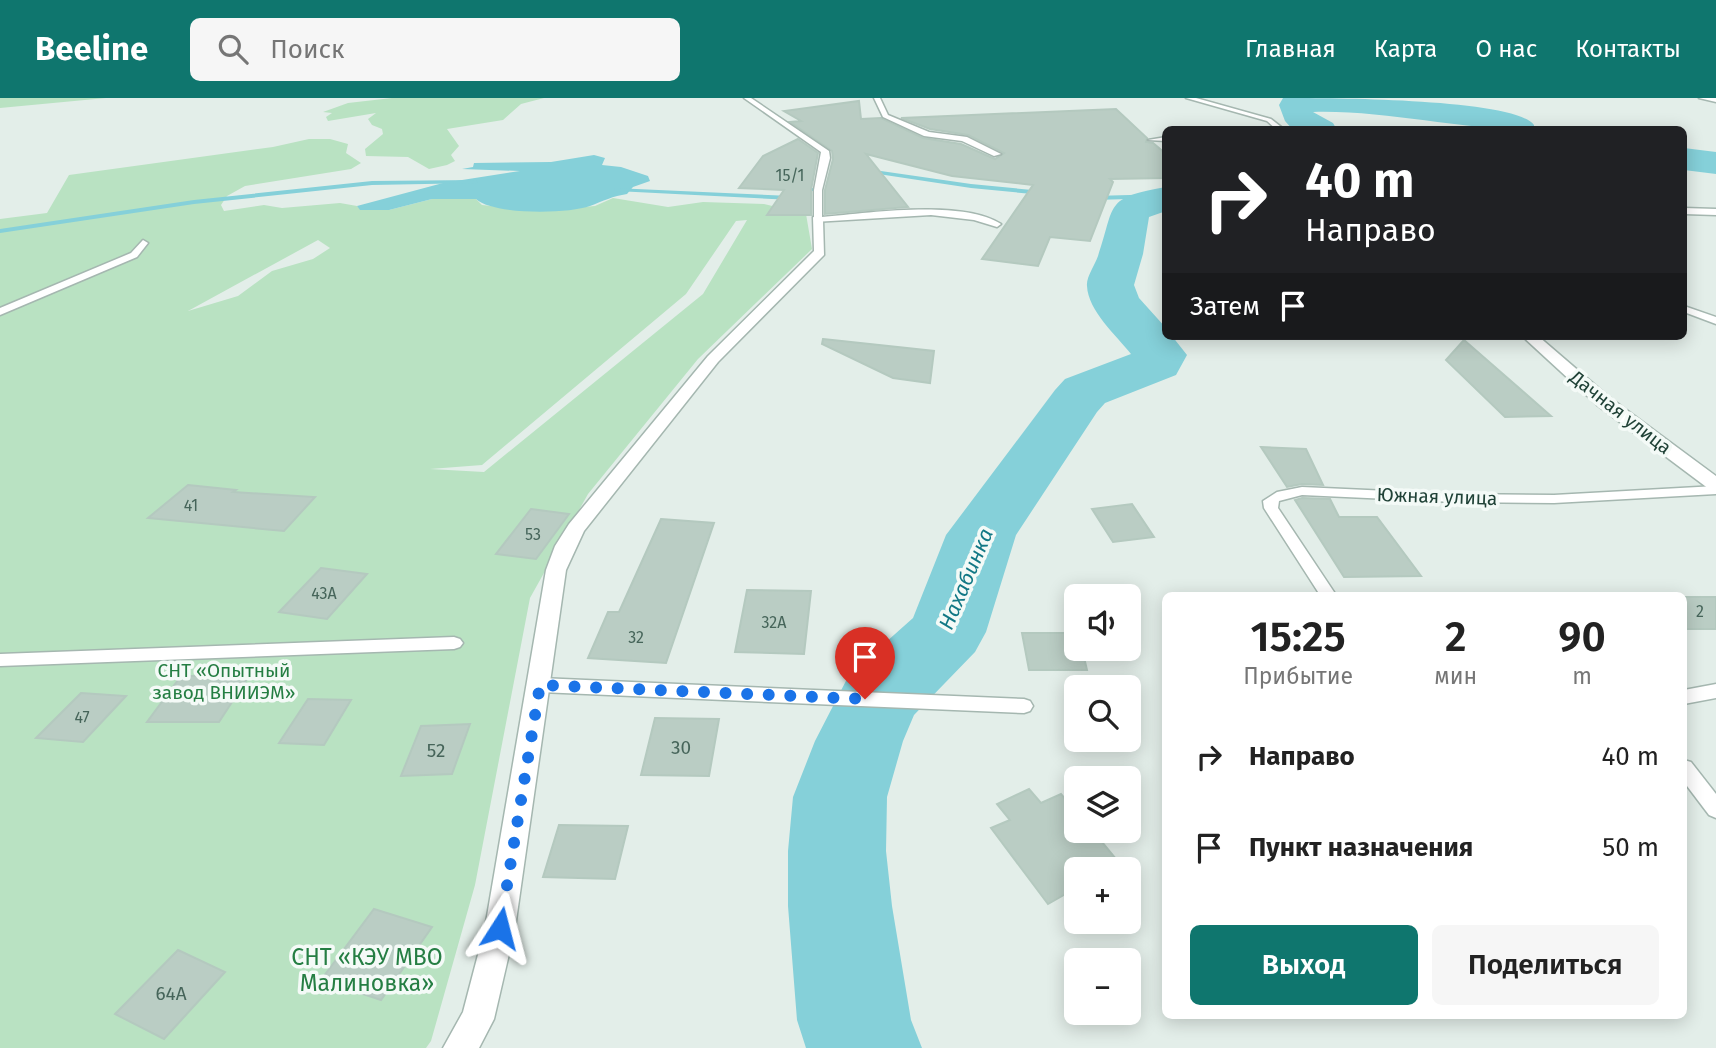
<!DOCTYPE html>
<html lang="ru">
<meta charset="utf-8">
<style>
body{margin:0;font-family:"Fira Sans",sans-serif;background:#f6f6f6;color:#222;height:100vh;display:flex;flex-direction:column;font-size:26px;white-space:nowrap}
*{box-sizing:border-box;margin:0}
p{font-size:23px;color:#767676}
.icon{flex:none;width:38px;height:38px;fill:none;stroke:currentColor;stroke-width:2;stroke-linecap:round;stroke-linejoin:round}
.map{position:relative;flex:1;overflow:hidden}
.sheet{position:absolute;left:1162px;top:494px;width:525px;height:427px;display:flex;flex-direction:column;background:#fff;border-radius:10px;box-shadow:0 4px 18px #0003}
.sheet>*{flex:none}
.guide{position:absolute;left:1162px;top:28px;width:525px;height:214px;border-radius:10px;box-shadow:0 4px 18px #0003;background:#202124;color:#fff;overflow:hidden}
.tools{position:absolute;left:1064px;top:486px;display:grid;gap:14px}
.tools a{display:grid;place-items:center;width:77px;height:77px;border-radius:10px;background:#fff;box-shadow:0 4px 18px #0003;font-size:35px}
.pin{position:absolute;display:grid;place-items:center;width:60px;height:60px;color:#fff;margin:-72px -30px;border-radius:50% 50% 50% 0;rotate:-45deg;box-shadow:0 0 7px #0007}
.pin .icon{rotate:45deg}
.me{position:absolute;width:77px;margin:-38px;rotate:9deg;stroke-linejoin:round;filter:drop-shadow(0 0 5px #0008)}
.turn{display:flex;align-items:center;gap:24px;height:147px;padding:0 28px;font-size:32px}
.turn .icon{width:91px;height:91px;stroke-width:2.5}
.turn b{display:block;font-size:49px;line-height:60px}
.then{display:flex;align-items:center;height:66px;padding:0 28px;background:#0003;gap:14px;font-size:26px}
.eta{display:flex;justify-content:space-evenly;align-items:center;height:119px;text-align:center}
.eta b{font-size:42px;font-weight:600;line-height:49px}
.button{display:flex;gap:14px;margin-top:auto;padding:14px 28px}
.button a{flex:1;height:80px;border-radius:10px;background:#0f766e;color:#fff;font-size:28px;font-weight:600;line-height:80px;text-align:center}
.button a+a{background:#f6f6f6;color:#222}
ul{padding:0;list-style:none}
li{display:flex;align-items:center;gap:21px;height:91px;padding:0 28px}
li div{flex:1}
li b{display:block;font-size:26px}
li em{font-style:normal}
header{display:flex;align-items:center;gap:42px;box-sizing:border-box;height:98px;padding:0 35px;background:#0f766e;color:#fff}
header strong{font-size:33px}
nav{display:flex;gap:38px;margin-inline-start:auto;font-size:24px}
.search{width:490px;height:63px;background:#f6f6f6;display:flex;align-items:center;gap:18px;box-sizing:border-box;padding:0 24px;border-radius:10px;color:#767676;font-size:26px}
.map>svg:first-child{display:block}
</style>
<header>
<strong>Beeline</strong>
<div class="search"><svg class="icon" aria-label="search" viewBox="0 0 24 24"><circle cx="10" cy="10" r="6"/><path d="M15 15l6 6"/></svg>Поиск</div>
<nav><a>Главная</a><a>Карта</a><a>О нас</a><a>Контакты</a></nav>
</header>
<div class="map">
<svg width="1716" height="950" viewBox="0 0 1716 950">
<rect width="100%" height="100%" fill="#e3eee9"/>
<g fill="#b9e2c2" fill-rule="evenodd">
<path d="M0 0H106L0 10Z"/>
<path d="M392 0H544L521 6 503 22 447 31 459 48 451 57 455 63 447 67 429 71 408 59 366 58 365 51 383 36 382 31 372 27 368 21 376 15 328 23 326 19 332 15 323 14 348 5Z"/>
<path d="M309 41H330L348 46 346 55 361 65 351 71 245 88 227 98 221 107 224 113 264 107 282 110 340 105 357 108 361 112H389L432 101H476L482 107 538 113 595 108 613 100 668 109 703 104 764 106 806 116 812 151 698 261 588 396 530 500 475 787 431 943 426 950H0V121L47 115 69 77 273 49ZM747 122 703 196 484 374 430 371 482 367 686 196 736 123ZM318 142 330 150 313 161 272 173 238 198 188 213Z"/>
</g>
<path fill="#85d0d9" d="M594 57 605 60 602 67 621 69 648 78 650 83 633 89 627 96C613 98 603 103 590 108 568 116 493 117 476 101H432L389 112H360L357 108 443 85 520 73 462 71 473 69 474 65 551 64Z"/>
<g fill="none" stroke-linecap="round" stroke-linejoin="round">
<g fill="#85d0d9" fill-rule="evenodd">
<path d="M867 71 971 86 1043 93 1046 95 1043 97 971 90 865 74Z"/>
<path d="M476 82 478 85 372 87 194 106 0 135V131L194 102 372 83Z"/>
<path d="M614 90 791 98 812 90 817 91 792 102 616 93 613 91Z"/>
<path d="M1166 96V100L1093 102 1090 100 1093 98Z"/>
</g>
<g fill="#85d0d9" fill-rule="evenodd">
<path d="M1283 0C1323 0 1514 0 1534 27V32C1460 32 1387 12 1313 14L1333 25 1337 32H1293L1285 23 1279 7Z"/>
<path d="M1684 50 1716 54V76L1684 72Z"/>
<path d="M1166 89V113L1149 119 1143 156 1134 187 1139 200 1166 230V238H1172L1187 257 1176 277 1105 305 1097 314 1016 437 986 534 975 554 914 617 903 643 887 699 886 753 892 808 911 922 922 950H806L797 922 788 808V753L793 699 815 643 849 577 913 520 946 437 1055 292 1065 281 1131 256C1117 238 1088 213 1087 188 1086 179 1095 167 1098 158 1116 106 1103 100 1166 89Z"/>
</g>
</g>
<g fill="#bacdc4" stroke="#b4c9bf" stroke-width="2">
<path d="M859 3 861 21 881 20 923 40 961 46 995 61 1004 55 968 37 930 31 901 20 1116 11 1147 40 1146 44 1153 45 1166 56V80L1110 81 1113 84 1090 143 1050 139 1038 168 982 161 1033 87 952 78 866 56 908 109 825 116V92L833 61 832 53 790 24 801 23 784 13Z"/>
<path d="M798 41 818 55 811 92V117H767L784 92 739 90 763 58Z"/>
<path d="M823 241 934 253 930 285 893 280 822 246Z"/>
<path d="M1464 242 1551 318 1505 319 1446 262Z"/>
<path d="M1261 349 1306 351 1323 387 1302 386 1287 389Z"/>
<path d="M188 387 236 392 233 394 315 399 284 433 148 420Z"/>
<path d="M1302 400 1330 401 1339 419H1377L1421 478 1344 479 1295 402Z"/>
<path d="M1132 406 1154 439 1113 444 1092 411Z"/>
<path d="M531 411 569 416 536 461 496 456Z"/>
<path d="M661 421 714 425 666 565 588 560 608 514H619Z"/>
<path d="M321 470 367 476 327 521 279 514Z"/>
<path d="M747 492 811 493 804 556 735 554Z"/>
<rect x="1684" y="499" width="32" height="32"/>
<path d="M1022 535H1076V551H1082L1087 572H1029Z"/>
<path d="M181 578H249L219 624H147Z"/>
<path d="M81 595 126 598 83 644 36 640Z"/>
<path d="M308 601 351 602 324 647 279 645Z"/>
<path d="M655 620 719 621 709 678 641 677Z"/>
<path d="M470 626 452 676 401 678 421 628Z"/>
<path d="M1029 691 1041 705 1061 696 1076 714V733H1093L1125 772H1076V790L1048 806 991 730 1010 722 997 706Z"/>
<path d="M559 727 628 728 615 781 543 779Z"/>
<path d="M374 811 432 829 381 902 321 882Z"/>
<path d="M178 852 225 874 164 941 115 916Z"/>
</g>
<g fill="none" stroke-linecap="round" stroke-linejoin="round">
<defs>
<g id="service">
<path d="M744 0H751L829 53 830 60 822 92V119C868 115 962 101 1001 126L997 129 974 122 931 117 814 124V92L821 54Z"/>
<path d="M874 0H880L888 17 929 34 967 39 1001 56 994 58 962 43 924 38 883 19Z"/>
<path d="M1186 0H1196L1271 21 1285 32H1277L1267 23Z"/>
<path d="M1166 39V43L1148 42Z"/>
<path d="M143 142 148 145 137 159 0 217V210L131 155Z"/>
<path d="M1684 208 1716 219V226L1684 214Z"/>
<path d="M1716 388V396L1554 405 1454 404 1302 397 1279 403 1278 410 1336 497H1320L1264 410 1263 403 1277 394 1302 389 1454 396 1554 397Z"/>
<path d="M454 539 460 541 463 545 460 549 454 551 0 568V556Z"/>
<path d="M540 580 1024 601 1030 603 1033 608 1030 613 1024 615 540 594 534 592 531 587 534 582Z"/>
<path d="M1716 586V600L1684 606V592Z"/>
<path d="M1684 662 1691 664 1716 696V720L1709 717 1684 684Z"/>
</g>
<g id="minor">
<path d="M1699 0H1716V4Z"/>
<path d="M1684 110 1716 111V117L1684 116Z"/>
<path d="M813 119 823 122 824 157 718 264 584 433 566 472 515 830 494 921 479 950H443L463 914 485 830 546 472 555 448 569 426 708 258 814 153Z"/>
<path d="M1522 238H1538L1609 299 1716 378V393L1709 391 1597 307Z"/>
</g>
</defs>
<use href="#service" stroke="#a5b7b0" stroke-width="3"/>
<use href="#minor" stroke="#a5b7b0" stroke-width="3"/>
<use href="#service" fill="#fff" fill-rule="evenodd"/>
<use href="#minor" fill="#fff" fill-rule="evenodd"/>
</g>
<g fill="none" stroke-linecap="round" stroke-linejoin="round">
<path stroke="#1a73e8" stroke-width="12" stroke-dasharray="0 21.6" d="M500 830 540 587 865 601"/>
</g>
<g text-anchor="middle" stroke-width="7" stroke-linejoin="round" paint-order="stroke">
<g font-size="16" fill="#46655a">
<text x="790" y="83">15/1</text>
<text x="191" y="413">41</text>
<text x="533" y="442">53</text>
<text x="324" y="501">43А</text>
<text x="1700" y="519">2</text>
<text x="774" y="530">32А</text>
<text x="636" y="545">32</text>
<text x="82" y="625">47</text>
</g>
<g font-size="19" fill="#204237" stroke="#f4faf7">
<text transform="translate(1621 314) rotate(38)" y="7">Дачная улица</text>
<text transform="translate(1437 398) rotate(2)" y="7">Южная улица</text>
</g>
<g font-size="19" fill="#257e43" stroke="#f4faf7">
<text x="224" y="579">СНТ «Опытный<tspan x="224" dy="22">завод ВНИИЭМ»</tspan></text>
</g>
<g font-size="19" fill="#46655a">
<text x="681" y="656">30</text>
<text x="436" y="659">52</text>
<text x="171" y="902">64А</text>
</g>
<g font-size="21" font-style="italic" fill="#127885" stroke="#f4faf7">
<text transform="translate(966 481) rotate(-67)" y="7">Нахабинка</text>
</g>
<g font-size="23" fill="#257e43" stroke="#f4faf7">
<text x="367" y="867">СНТ «КЭУ МВО<tspan x="367" dy="26">Малиновка»</tspan></text>
</g>
</g>
</svg>
<div class="tools">
<a><svg class="icon" aria-label="sound" viewBox="0 0 24 24"><path d="M4 9h4l5-4v14l-5-4H4zM17 9q2 3 0 6"/></svg></a>
<a><svg class="icon" aria-label="search" viewBox="0 0 24 24"><circle cx="10" cy="10" r="6"/><path d="M15 15l6 6"/></svg></a>
<a><svg class="icon" aria-label="layers" viewBox="0 0 24 24"><path d="M12 4l9 5-9 5-9-5zM3 14l9 5 9-5"/></svg></a>
<a>+</a>
<a>−</a>
</div>
<div class="pin" style="left:865px;top:601px;background:#d93025"><svg class="icon" aria-label="arrive" viewBox="0 0 24 24"><path d="M6 21V4h12l-3 4 3 4H6"/></svg></div>
<svg class="me" style="left:500px;top:830px" viewBox="-20 -20 40 40"><path d="M0-17L14 15 0 8-14 15z" fill="#1a73e8" stroke="#fff" stroke-width="4"/></svg>
<div class="guide">
<div class="turn"><svg class="icon" aria-label="right" viewBox="0 0 24 24"><path d="M7 20v-9h11M14 6l5 5-5 5"/></svg><div><b>40 m</b>Направо</div></div>
<div class="then">Затем<svg class="icon" aria-label="arrive" viewBox="0 0 24 24"><path d="M6 21V4h12l-3 4 3 4H6"/></svg></div>
</div>
<section class="sheet">
<div class="eta">
<div><b>15:25</b><p>Прибытие</p></div>
<div><b>2</b><p>мин</p></div>
<div><b>90</b><p>m</p></div>
</div>
<ul>
<li><svg class="icon" aria-label="right" viewBox="0 0 24 24"><path d="M7 20v-9h11M14 6l5 5-5 5"/></svg><div><b>Направо</b></div><em>40 m</em></li>
<li><svg class="icon" aria-label="arrive" viewBox="0 0 24 24"><path d="M6 21V4h12l-3 4 3 4H6"/></svg><div><b>Пункт назначения</b></div><em>50 m</em></li>
</ul>
<div class="button"><a>Выход</a><a>Поделиться</a></div>
</section>
</div>
